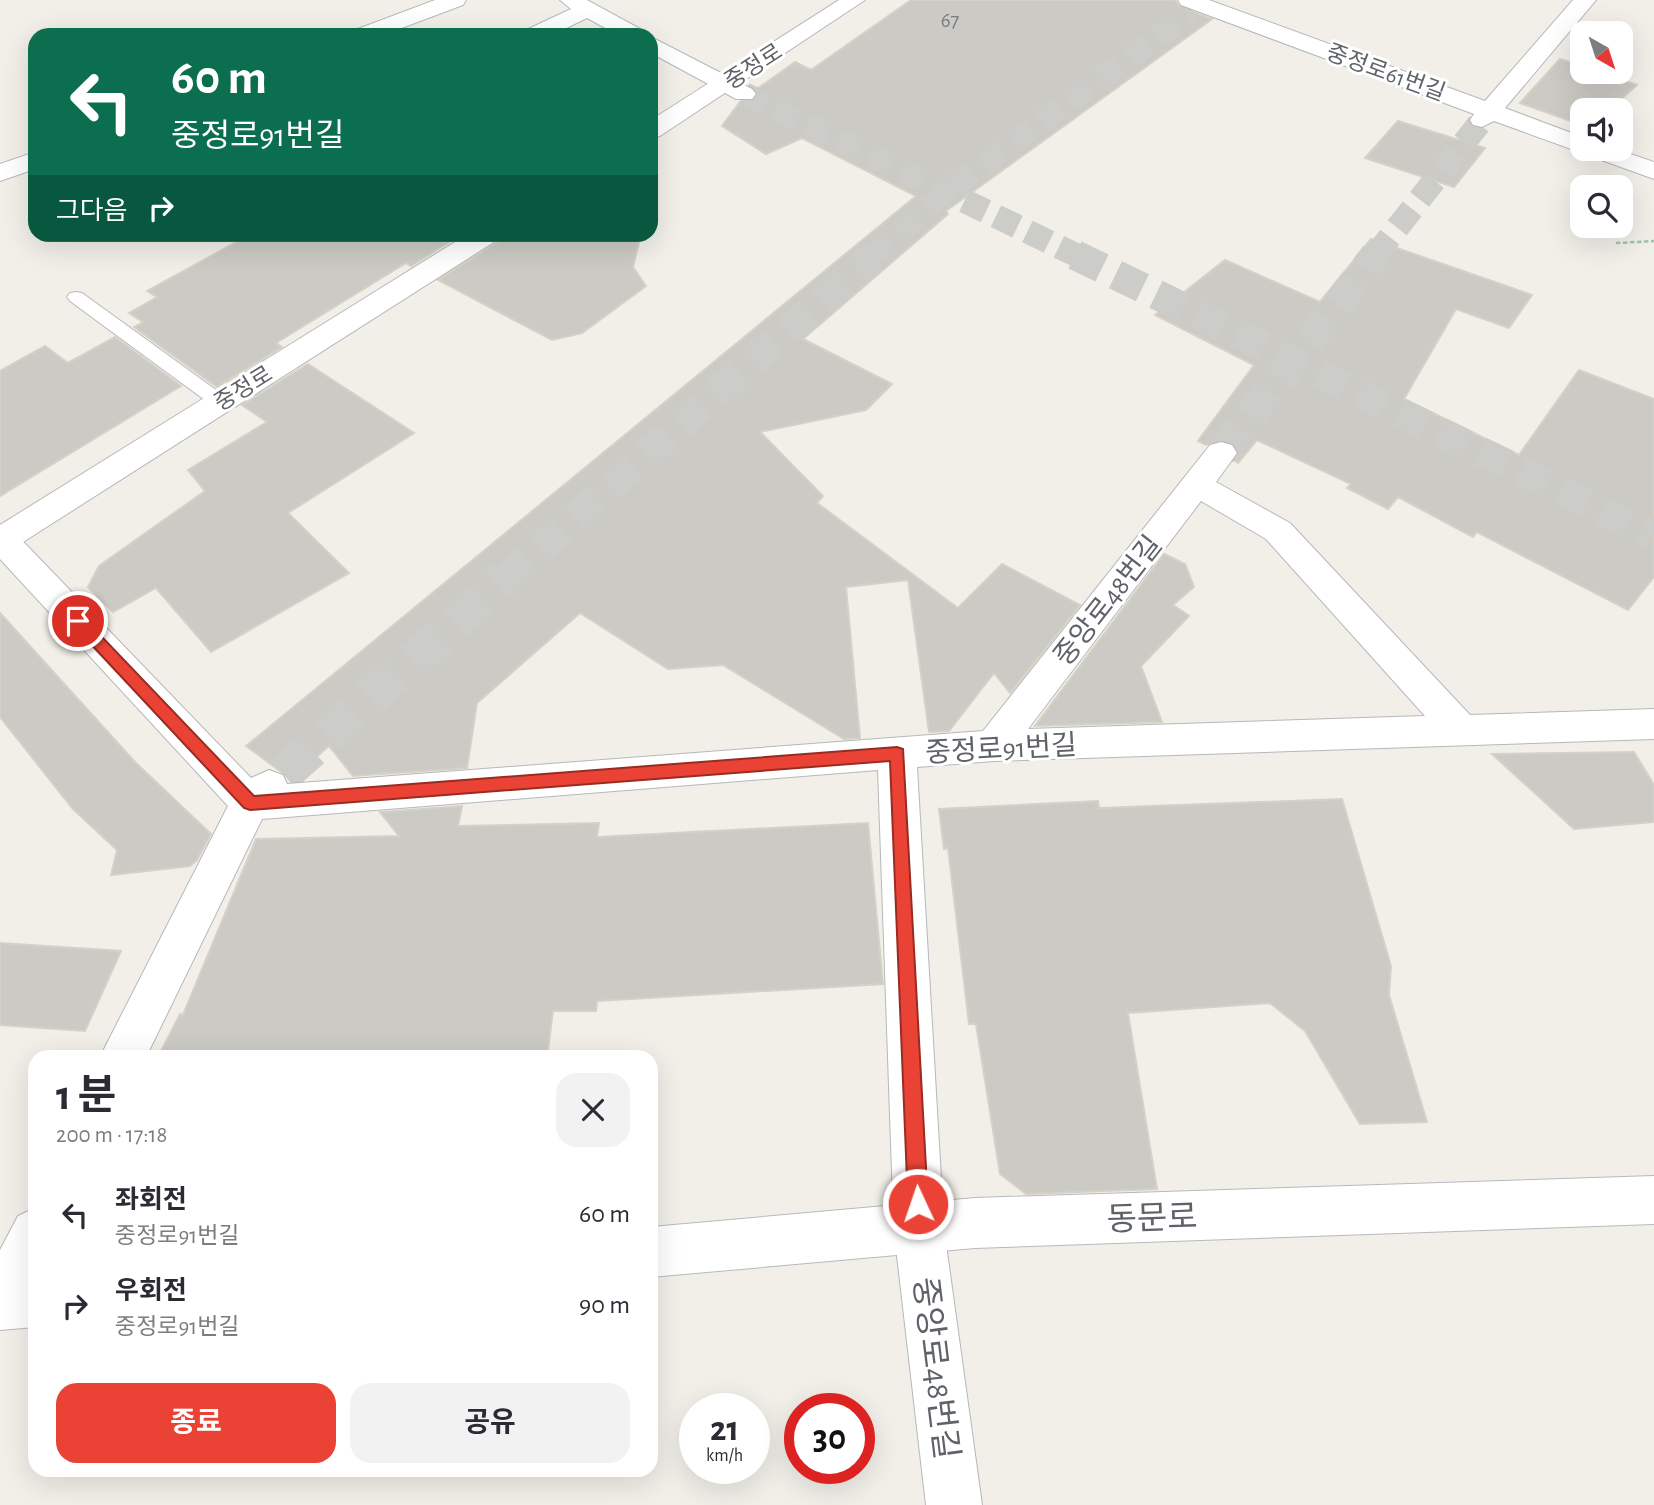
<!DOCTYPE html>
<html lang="ko">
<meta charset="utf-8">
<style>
body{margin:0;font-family:"Alegreya Sans","Noto Sans KR",sans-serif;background:#f2f2f3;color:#2b2b33;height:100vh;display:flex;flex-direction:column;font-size:26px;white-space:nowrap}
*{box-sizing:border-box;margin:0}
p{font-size:23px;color:#7c7c81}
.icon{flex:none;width:38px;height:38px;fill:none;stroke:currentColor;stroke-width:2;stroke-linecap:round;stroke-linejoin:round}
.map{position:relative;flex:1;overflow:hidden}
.sheet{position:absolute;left:28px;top:1050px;width:630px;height:427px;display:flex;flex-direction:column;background:#fff;border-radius:21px;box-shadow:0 7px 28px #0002}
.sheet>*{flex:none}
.hud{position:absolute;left:28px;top:28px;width:630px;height:214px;border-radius:21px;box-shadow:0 7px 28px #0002;background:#0b6e4f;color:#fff;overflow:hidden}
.needle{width:46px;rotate:141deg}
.controls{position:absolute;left:1570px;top:21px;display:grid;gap:14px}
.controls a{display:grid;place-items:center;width:63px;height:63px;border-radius:14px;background:#fff;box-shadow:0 7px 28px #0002;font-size:35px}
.speed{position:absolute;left:679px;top:1393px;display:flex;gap:14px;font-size:35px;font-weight:700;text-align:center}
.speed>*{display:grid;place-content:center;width:91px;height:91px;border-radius:50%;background:#fff;box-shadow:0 7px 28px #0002;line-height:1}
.speed small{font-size:18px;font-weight:400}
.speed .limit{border:10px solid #d22;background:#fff;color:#111}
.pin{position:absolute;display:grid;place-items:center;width:60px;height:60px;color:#fff;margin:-30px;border:4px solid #fff;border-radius:50%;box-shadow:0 2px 7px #0007}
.me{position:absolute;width:77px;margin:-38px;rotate:357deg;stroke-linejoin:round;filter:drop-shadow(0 0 5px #0008)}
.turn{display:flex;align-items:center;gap:24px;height:147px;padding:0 28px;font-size:32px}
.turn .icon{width:91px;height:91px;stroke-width:2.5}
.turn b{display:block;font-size:49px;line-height:60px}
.then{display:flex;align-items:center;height:66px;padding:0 28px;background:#0003;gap:14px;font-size:26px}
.round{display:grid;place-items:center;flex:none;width:74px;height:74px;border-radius:21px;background:#f2f2f3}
.headline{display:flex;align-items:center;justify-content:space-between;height:119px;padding:0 28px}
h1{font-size:42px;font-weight:700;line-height:52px}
.action{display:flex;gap:14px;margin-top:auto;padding:14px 28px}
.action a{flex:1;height:80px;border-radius:21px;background:#ea4335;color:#fff;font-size:28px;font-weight:700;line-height:80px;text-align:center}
.action a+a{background:#f2f2f3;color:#2b2b33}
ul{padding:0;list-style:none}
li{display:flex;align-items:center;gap:21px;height:91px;padding:0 28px}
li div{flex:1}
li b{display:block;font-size:26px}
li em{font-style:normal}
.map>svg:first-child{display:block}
</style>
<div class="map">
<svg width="1654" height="1505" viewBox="0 0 1654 1505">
<rect width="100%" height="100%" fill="#f1efe8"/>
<g fill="#cccac5" stroke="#d6d1c6" stroke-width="2">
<path d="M911 0H1175L1180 7 1212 19 946 211 948 214 803 339 892 384 866 410 760 432 823 496 817 503 958 608 1002 564 1080 605 1010 693 994 673 949 731 929 732 908 580 846 587 860 738 844 739 723 665 668 669 580 613 477 703 467 768 353 776 329 746 291 779 246 746 916 196 802 138 766 154 722 126 740 102H752L758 96 752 86 757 89 795 62 811 70Z"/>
<path d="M1560 59 1582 66V72H1598L1637 85 1609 110H1582V125L1520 103Z"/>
<path d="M1398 121 1485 148 1454 187 1365 158Z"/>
<path d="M251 234H462L411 266 406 263 276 343 282 347 217 387 134 327 143 322 129 313 157 297 147 291Z"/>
<path d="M502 234H641L633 267 646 286 582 333 552 340 438 280 498 242Z"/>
<path d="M1371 239 1532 295 1509 328 1456 309 1404 399 1519 455 1579 370 1654 399V577L1628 610 1477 532 1473 537 1398 497 1388 509 1347 488 1351 484 1257 440 1238 463 1235 461 1240 453 1233 442 1220 439 1206 445 1198 441 1254 365 1155 315 1225 260 1320 302Z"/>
<path d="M115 337 181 386 0 496V371L45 346 68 363Z"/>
<path d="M308 364 414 433 288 513 349 573 211 652 156 588 113 612 88 587 99 566 205 491 188 470 267 422 242 405Z"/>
<path d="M1164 554 1185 564 1194 587 1173 605 1189 616 1141 666 1162 722 1035 726Z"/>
<path d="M0 613 135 762 211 834 197 860 190 866 111 875 117 850 73 809 0 717Z"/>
<path d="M1634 752 1654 785V822L1574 829 1492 754Z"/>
<path d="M1342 799 1391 966 1389 995 1427 1122 1360 1124 1305 1031 1270 1003 1128 1013 1157 1189 1026 1194 1000 1174 976 1024H969L948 848 944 849 939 809 1098 801 1099 808Z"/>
<path d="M462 806 458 826 599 823 597 837 868 823 883 984 597 1001 596 1011H553L547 1057H158L180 1014 183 1015 256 839 399 836 380 812Z"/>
<path d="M0 943 121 951 85 1031 0 1025Z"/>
</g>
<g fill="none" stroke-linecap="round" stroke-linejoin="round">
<path stroke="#ccccc8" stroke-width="24" stroke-dasharray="24 11" stroke-linecap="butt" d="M744 94 1078 256"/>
<path stroke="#ccccc8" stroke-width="30" stroke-dasharray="30 15" stroke-linecap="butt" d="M1075 255 1654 536"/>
<g stroke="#ccccc8" stroke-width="24" stroke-dasharray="24 12" stroke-linecap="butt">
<path d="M872 256 946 191 1193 11"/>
<path d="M1375 256 1482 120"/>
</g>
<g stroke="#ccccc8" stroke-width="31" stroke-dasharray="31 16" stroke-linecap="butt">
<path d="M1221 453 1376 255"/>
<path d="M504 580 874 255"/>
</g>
<path stroke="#ccccc8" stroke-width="38" stroke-dasharray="38 19" stroke-linecap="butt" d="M283 774 506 578"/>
<defs>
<path id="service" d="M76 292 82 293 227 398 230 402 227 406H213L70 301 67 297 70 293Z"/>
<g id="minor">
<path d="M435 0H466L463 5 383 35H352L355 30Z"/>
<path d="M560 0H587L642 30 645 35H618L587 18 552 35H523L526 30 571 9Z"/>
<path d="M1178 0H1209L1485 101 1573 0H1596L1505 108 1582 137V149H1616L1654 162V179L1494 121 1482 127 1473 125 1470 120 1474 114 1181 5Z"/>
<path d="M651 37 752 89 756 94 752 99H736L651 53Z"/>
<path d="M35 152V169L0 181V164Z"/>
<path d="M1221 442 1232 445 1237 453 1216 482 1290 523 1470 715 1654 709V739L994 761 917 767 944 1230 982 1505H926L894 1230 878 770 262 819 146 1057H100L228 806 0 559V526L12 530 251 778 269 770 283 775 287 784 983 731 1210 445ZM1201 501 1266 539 1425 716 1028 729Z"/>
<path d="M35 1208V1287L18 1322 0 1329V1250L18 1216Z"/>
</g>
<g id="tertiary">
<path d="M839 0H865L660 136 651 138V120Z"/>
<path d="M468 234H500L497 240 12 549 0 553V525Z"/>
</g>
<g id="secondary">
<path d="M1654 1176V1224L975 1248 651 1277V1227L975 1198Z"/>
<path d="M35 1277V1327L0 1330V1280Z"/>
</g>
</defs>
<use href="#service" stroke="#b5b8bc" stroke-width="2"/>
<use href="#minor" stroke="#b5b8bc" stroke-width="2"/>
<use href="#tertiary" stroke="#b5b8bc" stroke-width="2"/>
<use href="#secondary" stroke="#b6babf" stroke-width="2"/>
<path stroke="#9cc7a9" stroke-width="2.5" stroke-dasharray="4.5 2.5" stroke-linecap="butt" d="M1616 243 1654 241"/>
<use href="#service" fill="#fff" fill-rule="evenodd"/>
<use href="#minor" fill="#fff" fill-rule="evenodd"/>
<use href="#tertiary" fill="#fff" fill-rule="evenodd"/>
<use href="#secondary" fill="#fff" fill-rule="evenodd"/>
</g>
<path fill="#ea4335" stroke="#982c22" stroke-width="2" d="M78 615 83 617 254 796 897 747 903 749 928 1204 925 1211 918 1214 911 1211 908 1204 890 761 250 810 244 808 73 625 70 621 73 617Z"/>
<g text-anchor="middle" stroke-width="6" stroke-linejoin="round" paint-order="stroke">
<g font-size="21" fill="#7a7d7f">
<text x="950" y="27">67</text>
</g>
<g font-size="23" fill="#5f6368" stroke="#fff">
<text transform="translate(753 66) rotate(-33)" y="8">중정로</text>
<text transform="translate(1386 72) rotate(20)" y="8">중정로61번길</text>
<text transform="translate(243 388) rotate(-32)" y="8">중정로</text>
</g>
<g font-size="28" fill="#5f6368" stroke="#fff">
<text transform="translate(1107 600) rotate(-52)" y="10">중앙로48번길</text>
<text transform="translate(1001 748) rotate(-3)" y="10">중정로91번길</text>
</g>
<g font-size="33" fill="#5f6368" stroke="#fff">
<text transform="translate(1152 1217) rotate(-2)" y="12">동문로</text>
<text transform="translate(937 1368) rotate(83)" y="12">중앙로48번길</text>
</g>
</g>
</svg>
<div class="controls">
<a><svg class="needle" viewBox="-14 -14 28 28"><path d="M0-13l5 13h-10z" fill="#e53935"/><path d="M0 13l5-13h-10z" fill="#7c7c81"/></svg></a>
<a><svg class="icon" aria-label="sound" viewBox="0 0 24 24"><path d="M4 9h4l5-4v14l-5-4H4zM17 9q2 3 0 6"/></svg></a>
<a><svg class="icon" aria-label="search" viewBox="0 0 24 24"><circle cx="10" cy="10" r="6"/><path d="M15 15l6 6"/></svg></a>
</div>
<div class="speed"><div>21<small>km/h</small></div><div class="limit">30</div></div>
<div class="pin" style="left:78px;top:621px;background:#d93025"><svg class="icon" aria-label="arrive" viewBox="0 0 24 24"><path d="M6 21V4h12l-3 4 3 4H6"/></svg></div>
<svg class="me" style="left:918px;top:1204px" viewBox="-20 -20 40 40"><circle r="17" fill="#ea4335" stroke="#fff" stroke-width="3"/><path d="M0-11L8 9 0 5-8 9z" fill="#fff"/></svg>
<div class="hud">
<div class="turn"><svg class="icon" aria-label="left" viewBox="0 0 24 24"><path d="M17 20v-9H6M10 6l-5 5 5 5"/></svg><div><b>60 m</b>중정로91번길</div></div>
<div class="then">그다음<svg class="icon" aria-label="right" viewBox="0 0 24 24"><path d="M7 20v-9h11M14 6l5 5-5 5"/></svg></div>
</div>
<section class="sheet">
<div class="headline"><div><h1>1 분</h1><p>200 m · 17:18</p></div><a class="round"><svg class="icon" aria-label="close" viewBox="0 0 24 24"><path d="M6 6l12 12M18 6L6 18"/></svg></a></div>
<ul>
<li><svg class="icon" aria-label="left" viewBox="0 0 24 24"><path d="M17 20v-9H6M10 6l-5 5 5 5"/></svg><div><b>좌회전</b><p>중정로91번길</p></div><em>60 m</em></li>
<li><svg class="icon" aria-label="right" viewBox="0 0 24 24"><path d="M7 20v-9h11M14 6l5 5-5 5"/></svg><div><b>우회전</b><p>중정로91번길</p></div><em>90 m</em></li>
</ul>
<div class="action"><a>종료</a><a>공유</a></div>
</section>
</div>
